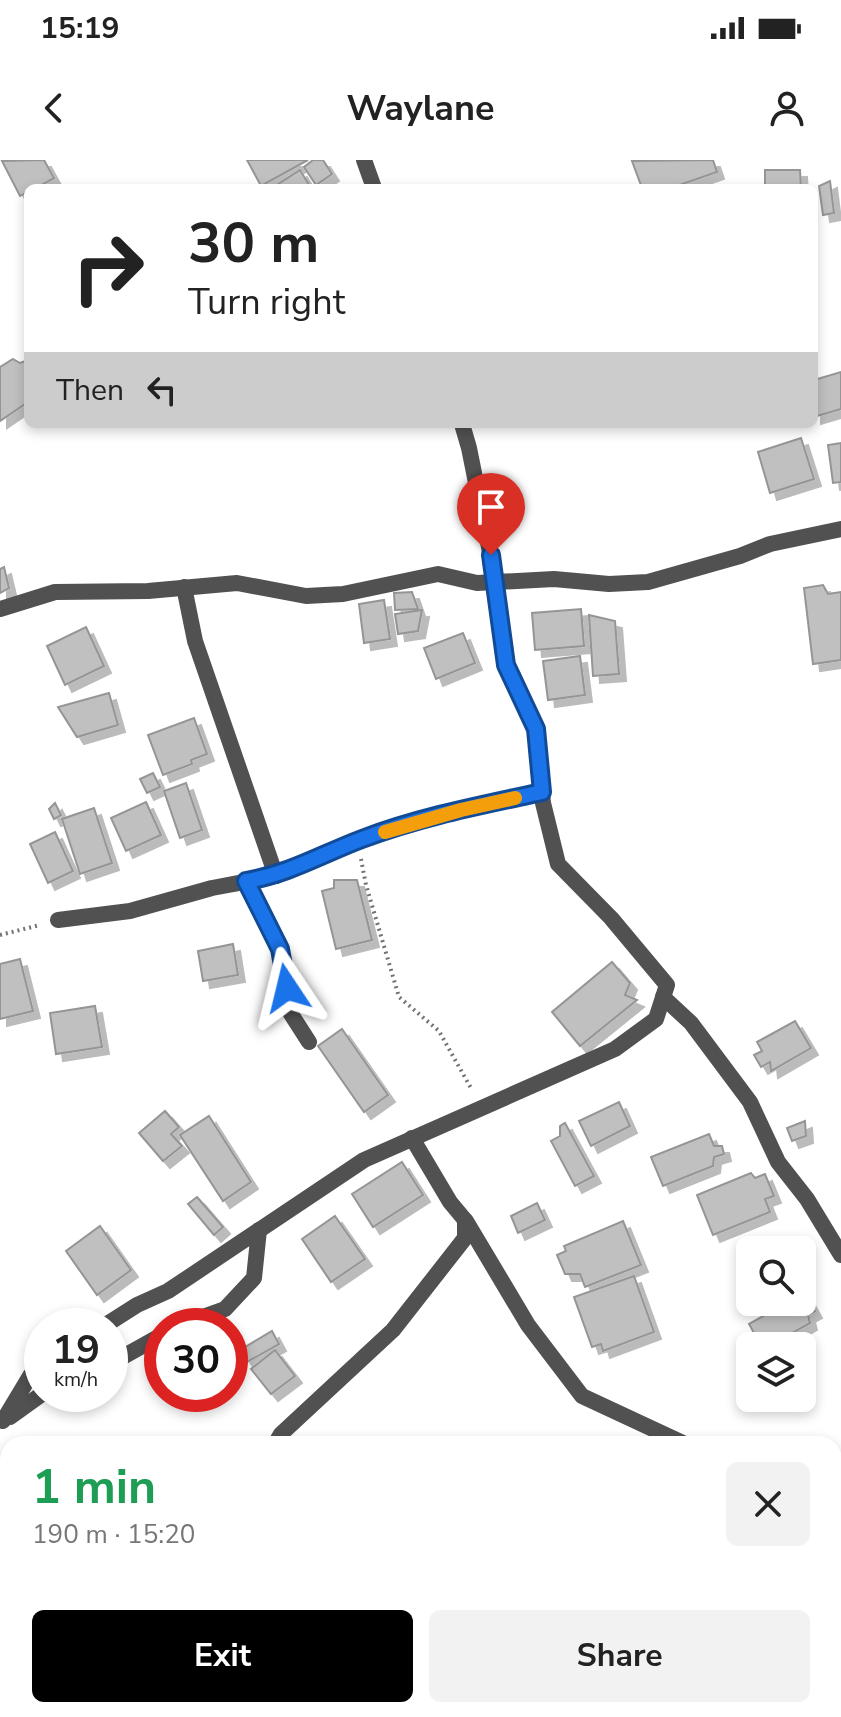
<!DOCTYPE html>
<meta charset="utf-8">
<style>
body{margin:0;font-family:"Nunito Sans",sans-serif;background:#f2f2f2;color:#222;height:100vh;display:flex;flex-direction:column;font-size:30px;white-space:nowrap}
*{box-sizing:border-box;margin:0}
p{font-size:26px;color:#767676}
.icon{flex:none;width:44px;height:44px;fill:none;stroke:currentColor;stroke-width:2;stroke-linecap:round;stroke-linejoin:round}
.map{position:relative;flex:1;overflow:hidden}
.panel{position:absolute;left:0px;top:1276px;width:842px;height:282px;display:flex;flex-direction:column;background:#fff;border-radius:24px 24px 0 0;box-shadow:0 4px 12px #0003}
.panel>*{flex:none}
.guide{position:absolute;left:24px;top:24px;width:794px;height:244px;border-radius:12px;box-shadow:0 4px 12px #0003;background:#fff;color:#222;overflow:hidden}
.buttons{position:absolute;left:736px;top:1076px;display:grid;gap:16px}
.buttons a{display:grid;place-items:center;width:80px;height:80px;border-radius:12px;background:#fff;box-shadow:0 4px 12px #0003;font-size:40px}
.speed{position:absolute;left:24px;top:1148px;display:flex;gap:16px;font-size:40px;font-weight:700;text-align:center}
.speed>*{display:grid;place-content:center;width:104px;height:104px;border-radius:50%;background:#fff;box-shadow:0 4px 12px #0003;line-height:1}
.speed small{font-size:20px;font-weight:400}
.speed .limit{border:12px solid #d22;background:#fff;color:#111}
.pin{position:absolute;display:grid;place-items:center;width:68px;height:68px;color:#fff;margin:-82px -34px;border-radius:50% 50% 50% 0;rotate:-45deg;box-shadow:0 0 8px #0007}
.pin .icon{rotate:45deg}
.me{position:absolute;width:88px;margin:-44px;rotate:350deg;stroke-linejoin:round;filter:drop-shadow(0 0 6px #0008)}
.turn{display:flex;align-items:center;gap:28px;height:168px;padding:0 32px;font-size:36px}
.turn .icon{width:104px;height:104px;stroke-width:2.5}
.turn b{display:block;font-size:56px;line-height:68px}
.then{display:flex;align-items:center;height:76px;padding:0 32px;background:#0003;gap:16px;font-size:30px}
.round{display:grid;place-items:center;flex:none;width:84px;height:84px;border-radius:12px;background:#f2f2f2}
.head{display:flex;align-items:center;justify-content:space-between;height:136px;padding:0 32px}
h1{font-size:48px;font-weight:700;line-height:60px;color:#1e9e55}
.primary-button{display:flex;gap:16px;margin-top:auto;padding:16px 32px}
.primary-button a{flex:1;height:92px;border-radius:12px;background:#000;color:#fff;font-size:32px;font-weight:700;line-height:92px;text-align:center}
.primary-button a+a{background:#f2f2f2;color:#222}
.status{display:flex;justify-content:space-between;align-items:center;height:56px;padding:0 40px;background:#fff;direction:ltr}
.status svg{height:22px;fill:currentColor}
header{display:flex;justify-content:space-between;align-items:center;height:104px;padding:0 32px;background:#fff;font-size:36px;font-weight:700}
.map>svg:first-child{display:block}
</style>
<div class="status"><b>15:19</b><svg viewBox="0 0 49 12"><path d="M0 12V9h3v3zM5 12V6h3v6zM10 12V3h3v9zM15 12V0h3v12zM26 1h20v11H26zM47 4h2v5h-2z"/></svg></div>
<header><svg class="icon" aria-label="back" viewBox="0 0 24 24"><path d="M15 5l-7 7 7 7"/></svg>Waylane<svg class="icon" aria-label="person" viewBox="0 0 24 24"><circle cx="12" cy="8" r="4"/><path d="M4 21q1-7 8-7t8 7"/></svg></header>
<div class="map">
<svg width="841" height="1557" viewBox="0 0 841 1557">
<defs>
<filter id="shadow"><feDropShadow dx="7" dy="7" stdDeviation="0" flood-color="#0004"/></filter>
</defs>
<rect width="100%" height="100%" fill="#fff"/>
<g fill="#c0c0c0" stroke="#959595" stroke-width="2" filter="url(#shadow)">
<path d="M44 0 54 18 36 28H28V32L20 36 2 1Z"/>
<path d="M247 0H308L261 26Z"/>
<path d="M313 0H323L332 14 316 25 304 7Z"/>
<path d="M713 0 717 12 671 28H642L632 1Z"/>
<path d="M300 10 311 28H272Z"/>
<path d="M765 10H800L801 28H765Z"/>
<path d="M830 21 834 53 823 55 819 26Z"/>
<path d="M13 199 20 203 28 200V242L0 261V207Z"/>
<path d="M841 212V249L814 257V220Z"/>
<path d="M801 278 814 319 770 333 758 292Z"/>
<path d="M841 283V322L833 323 828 285Z"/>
<path d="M4 407 9 428 0 433V409Z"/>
<path d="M823 425 828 434 841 432V500L813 504 804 428Z"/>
<path d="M412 432 418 449 395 450 394 433Z"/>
<path d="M384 440 390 479 364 483 359 444Z"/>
<path d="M581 449 584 486 535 490 532 453Z"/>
<path d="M422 450 418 471 398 474 395 454Z"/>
<path d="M589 455 615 461 619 514 593 516Z"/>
<path d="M86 467 104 506 65 525 47 486Z"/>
<path d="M463 473 475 503 436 519 424 488Z"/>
<path d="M580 496 585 535 548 540 543 501Z"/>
<path d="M109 533 118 565 77 577 58 547Z"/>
<path d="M194 558 207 594 191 600 192 604 163 615 148 575Z"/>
<path d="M153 613 160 627 147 633 140 619Z"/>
<path d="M186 623 202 670 180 678 164 631Z"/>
<path d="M146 642 161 675 126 691 111 658Z"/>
<path d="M55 643 61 655 54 659 49 649Z"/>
<path d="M94 648 112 703 80 714 62 659Z"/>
<path d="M55 672 73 711 48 723 30 684Z"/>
<path d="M334 720H357L372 780 336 789 322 731 334 728Z"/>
<path d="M233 784 238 815 203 821 198 791Z"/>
<path d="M20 799 33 851 0 859V804Z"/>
<path d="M612 802 630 823 625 835 637 840 580 886 552 852Z"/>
<path d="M95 846 102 887 56 894 50 853Z"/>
<path d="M795 861 811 888 771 911 770 902 761 907 754 895 762 891 757 882Z"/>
<path d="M342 869 388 935 364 952 318 886Z"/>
<path d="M619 942 630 966 591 986 579 961Z"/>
<path d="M165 951 179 967 171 974 182 986 163 1001 139 973Z"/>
<path d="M209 956 251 1022 223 1041 180 975Z"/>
<path d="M805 961 806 976 792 981 787 968Z"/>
<path d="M565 963 594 1016 575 1026 551 981 560 976V966Z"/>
<path d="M709 974 714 986H722L724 994 714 997 713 1006 663 1026 651 997Z"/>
<path d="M402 1002 423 1035 373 1067 352 1034Z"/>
<path d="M751 1013 755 1018 765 1014 774 1036 765 1039 770 1052 713 1075 697 1035Z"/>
<path d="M197 1037 223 1067 214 1075 188 1044Z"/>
<path d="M537 1043 545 1060 518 1073 511 1056Z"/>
<path d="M335 1056 365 1099 331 1122 302 1079Z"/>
<path d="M623 1061 641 1105 585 1127 580 1114H565L557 1095 566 1091 564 1086Z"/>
<path d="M100 1066 131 1110 97 1135 66 1091Z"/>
<path d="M634 1116 654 1172 603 1191 601 1184 592 1187 574 1137Z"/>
<path d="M805 1133 815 1151 808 1155 810 1163 769 1186H761L749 1164 788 1142H802V1134Z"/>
<path d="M272 1171 279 1184 247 1202 240 1190Z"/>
<path d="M275 1190 295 1216 271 1234 251 1209Z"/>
<path d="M155 1550 149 1557H133L126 1551Z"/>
</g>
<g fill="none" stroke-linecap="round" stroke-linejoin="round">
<g stroke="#737373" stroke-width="4" stroke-dasharray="2 4" stroke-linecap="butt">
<path d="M361 699 366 725 399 837 439 871 472 930"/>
<path d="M0 775 40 765"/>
</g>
<g stroke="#515151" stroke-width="16">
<path d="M364 0 374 28"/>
<path d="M184 427 195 481 276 716 363 678 461 650 542 632"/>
<path d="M0 449 55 432 148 431 237 423 306 436 343 434 438 414 477 423 554 419 609 424 648 422 740 396 770 384 841 369"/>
<path d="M246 721 280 789 291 854 309 882"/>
<path d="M58 760 130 751 212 728 276 716"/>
<path d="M663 837 691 863 750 942 778 1002 807 1039 841 1095"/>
<path d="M466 1061 528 1165 582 1236 685 1284"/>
<path d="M104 1166 137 1145 168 1131 364 1000 615 889 656 859 667 825 611 758 558 704 543 643 536 569 506 505 499 463 496 422 469 288 462 264"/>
<path d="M178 1166 225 1149 254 1118 259 1070"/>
<path d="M110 1204 162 1175"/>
<path d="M10 1257 42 1234"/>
<path d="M3 1261 30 1216 42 1206"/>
<path d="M275 1284 281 1274 393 1170 465 1078V1060L450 1042 412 978"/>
<path d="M0 1432 8 1449"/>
<path d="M69 1550 71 1557"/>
<path d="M228 1550 231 1557"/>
</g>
</g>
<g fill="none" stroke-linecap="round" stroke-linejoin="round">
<defs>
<path id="route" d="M287 828 280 789 246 721C289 714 322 694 362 679 419 657 482 645 542 632L536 569 506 505 491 395"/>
</defs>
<use href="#route" stroke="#114b97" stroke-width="20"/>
<use href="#route" stroke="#1a73e8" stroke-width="14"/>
<path stroke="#f59e0b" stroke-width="14" d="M385 672 461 650 515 638"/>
</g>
</svg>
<div class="buttons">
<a><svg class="icon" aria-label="search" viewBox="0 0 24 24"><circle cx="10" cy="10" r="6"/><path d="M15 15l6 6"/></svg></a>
<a><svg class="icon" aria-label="layers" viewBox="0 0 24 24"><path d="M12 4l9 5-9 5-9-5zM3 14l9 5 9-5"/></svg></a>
</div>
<div class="speed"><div>19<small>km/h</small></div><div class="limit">30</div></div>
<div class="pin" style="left:491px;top:395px;background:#d93025"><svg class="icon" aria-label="arrive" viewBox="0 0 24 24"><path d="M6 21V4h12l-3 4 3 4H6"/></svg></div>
<svg class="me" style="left:287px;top:828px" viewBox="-20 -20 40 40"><path d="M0-17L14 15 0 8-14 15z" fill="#1a73e8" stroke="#fff" stroke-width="4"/></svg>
<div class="guide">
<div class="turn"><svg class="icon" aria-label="right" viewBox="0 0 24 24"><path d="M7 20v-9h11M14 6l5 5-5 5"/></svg><div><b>30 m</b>Turn right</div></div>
<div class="then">Then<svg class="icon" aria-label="left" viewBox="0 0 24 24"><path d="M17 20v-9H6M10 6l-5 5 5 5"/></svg></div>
</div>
<section class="panel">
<div class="head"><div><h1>1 min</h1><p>190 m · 15:20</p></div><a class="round"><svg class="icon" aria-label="close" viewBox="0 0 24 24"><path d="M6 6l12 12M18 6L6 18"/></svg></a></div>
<div class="primary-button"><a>Exit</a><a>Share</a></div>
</section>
</div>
